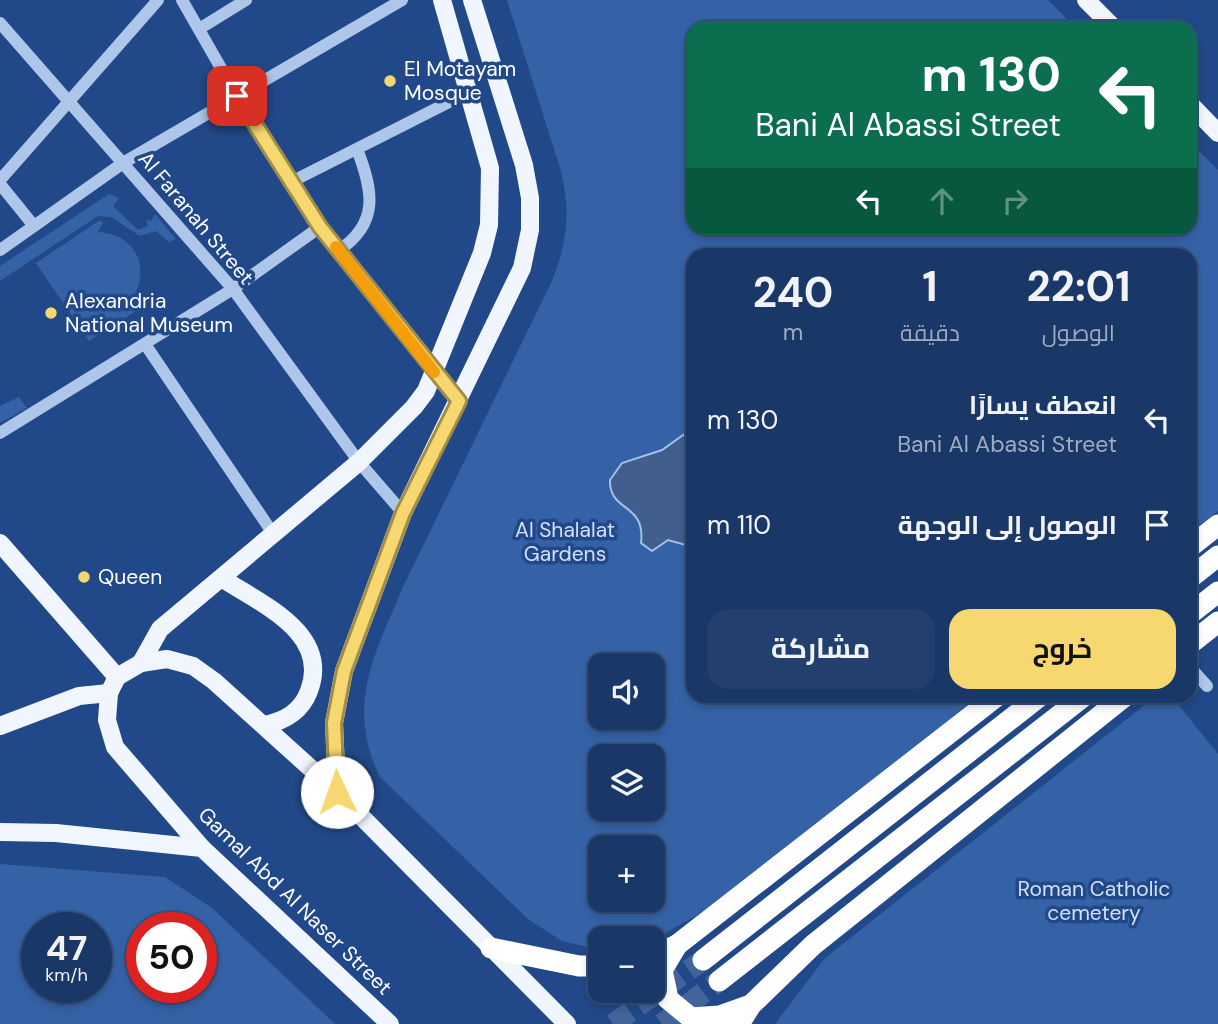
<!DOCTYPE html>
<html lang="ar">
<meta charset="utf-8">
<style>
body{margin:0;font-family:"DM Sans",Cairo,sans-serif;background:#223f6d;color:#f1f3f6;direction:rtl;height:100vh;display:flex;flex-direction:column;font-size:26px;white-space:nowrap}
*{box-sizing:border-box;margin:0}
p{font-size:23px;color:#9facc0}
.icon{flex:none;width:38px;height:38px;fill:none;stroke:currentColor;stroke-width:2;stroke-linecap:round;stroke-linejoin:round}
.map{position:relative;flex:1;overflow:hidden;direction:ltr}
.side{position:absolute;left:686px;top:248px;width:511px;height:455px;display:flex;flex-direction:column;background:#193767;border-radius:21px;box-shadow:0 4px 10px #0003,0 0 0 2px #37517b;direction:rtl}
.side>*{flex:none}
.top-card{position:absolute;left:686px;top:21px;width:511px;height:214px;border-radius:21px;box-shadow:0 4px 10px #0003,0 0 0 2px #37517b;direction:rtl;background:#0b6e4f;color:#fff;overflow:hidden}
.buttons{position:absolute;left:588px;top:653px;display:grid;gap:14px}
.buttons a{display:grid;place-items:center;width:77px;height:77px;border-radius:14px;background:#193767;box-shadow:0 4px 10px #0003,0 0 0 2px #37517b;font-size:35px}
.speed{position:absolute;left:21px;top:912px;display:flex;gap:14px;font-size:35px;font-weight:700;text-align:center}
.speed>*{display:grid;place-content:center;width:91px;height:91px;border-radius:50%;background:#193767;box-shadow:0 4px 10px #0003,0 0 0 2px #37517b;line-height:1}
.speed small{font-size:18px;font-weight:400}
.speed .limit{border:10px solid #d22;background:#fff;color:#111}
.pin{position:absolute;display:grid;place-items:center;width:60px;height:60px;color:#fff;margin:-30px;border-radius:14px;box-shadow:0 4px 10px #0006}
.me{position:absolute;width:77px;margin:-38px;rotate:357deg;stroke-linejoin:round;filter:drop-shadow(0 0 5px #0008)}
.turn{display:flex;align-items:center;gap:24px;height:147px;padding:0 21px;font-size:32px}
.turn .icon{width:91px;height:91px;stroke-width:2.5}
.turn b{display:block;font-size:49px;line-height:60px}
.lanes{display:flex;align-items:center;height:66px;padding:0 21px;background:#0003;justify-content:center;gap:35px;direction:ltr}
.lanes .off{opacity:.35}
.eta{display:flex;justify-content:space-evenly;align-items:center;height:119px;text-align:center}
.eta b{font-size:42px;font-weight:700;line-height:49px}
.button{display:flex;gap:14px;margin-top:auto;padding:14px 21px}
.button a{flex:1;height:80px;border-radius:21px;background:#f7d76f;color:#111;font-size:28px;font-weight:700;line-height:80px;text-align:center}
.button a+a{background:#223f6d;color:#f1f3f6}
ul{padding:0;list-style:none}
li{display:flex;align-items:center;gap:21px;height:105px;padding:0 21px}
li div{flex:1}
li b{display:block;font-size:26px}
li em{font-style:normal}
.map>svg:first-child{display:block}
</style>
<div class="map">
<svg width="1218" height="1024" viewBox="0 0 1218 1024">
<rect width="100%" height="100%" fill="#214989"/>
<g fill="#3562a7" fill-rule="evenodd">
<path d="M507 0H1048L1076 28H693V228H1190V142L1218 170V511L1190 533V256H693V696L983 697 722 901 653 940 600 938V950L562 941 528 919 380 777C345 705 375 654 403 587L552 281C567 243 571 211 561 171ZM600 665H653V718H600ZM600 756H653V808H600ZM600 847H653V900H600Z"/>
<path d="M109 194 119 198 113 206 138 230 148 226 146 220 151 221 155 214 176 239 169 242 156 231 140 236 111 217 98 216 0 281V266Z"/>
<path d="M100 220 103 223 98 232C133 234 150 263 135 294L145 301 142 307 89 341 36 263Z"/>
<path d="M19 397 27 408 0 423V406Z"/>
<path d="M1156 696 1172 697 1218 754V1024H775L825 958Z"/>
<path d="M0 864 165 877 212 908 335 1024H0ZM37 928H96V987H37ZM142 928H201V987H142Z"/>
</g>
<path fill="#415e8d" stroke="#a1c0ec" stroke-width="2" d="M693 428V547L668 540 652 551 641 543C646 502 609 513 610 480L622 463 662 450Z"/>
<g fill="none" stroke-linecap="round" stroke-linejoin="round">
<g stroke="#42649b" stroke-width="21" stroke-dasharray="21 10" stroke-linecap="butt">
<path d="M613 1024 703 960"/>
<path d="M662 1024 719 981"/>
</g>
<g stroke="#adc6ea" stroke-width="12">
<path d="M182 0 237 96 320 227 459 401"/>
<path d="M0 23 233 289 359 462 403 513"/>
<path d="M199 29 246 0"/>
<path d="M0 180 158 0"/>
<path d="M291 182 469 92"/>
<path d="M0 184 34 226"/>
<path d="M0 250 123 163 402 0"/>
<path d="M338 251C380 223 373 191 357 149"/>
<path d="M145 344 274 535"/>
<path d="M0 433 233 289 320 227"/>
<path d="M1190 667 1207 686"/>
</g>
<g stroke="#f1f6fe" stroke-width="18">
<path d="M1086 0 1114 28"/>
<path d="M1190 104 1218 133"/>
<path d="M0 543 117 677"/>
<path d="M223 579C261 604 331 633 309 691 301 712 285 721 264 725"/>
<path d="M141 663 160 629 359 462 414 407 426 391 482 253 489 225 490 168 442 0"/>
<path d="M0 726 79 696 109 693"/>
<path d="M337 792 334 723 344 671 403 513 522 268 530 230V198L524 165 472 0"/>
<path d="M0 832 56 833 202 848"/>
<path d="M390 1024 202 848 115 747 107 720 109 693 117 677 141 663 167 659 193 666 214 681 337 792 567 1024"/>
</g>
<g stroke="#fff" stroke-width="21">
<path d="M1190 547 1218 525"/>
<path d="M1190 578 1218 556"/>
<path d="M1190 614 1218 592"/>
<path d="M1190 644 1218 622"/>
<path d="M677 945 662 970 668 999 691 1018 720 1016 751 1005"/>
<path d="M491 948 579 966H600"/>
<path d="M653 956 677 945 997 696"/>
<path d="M703 960 1040 696"/>
<path d="M719 981 1084 696"/>
<path d="M739 1024 751 1005 813 945 1125 696"/>
</g>
</g>
<g fill="none" stroke-linecap="round" stroke-linejoin="round">
<defs>
<path id="route" d="M237 96 320 227 459 401 403 513 344 671 334 723 337 792"/>
</defs>
<use href="#route" stroke="#a18c48" stroke-width="18"/>
<use href="#route" stroke="#f7d76f" stroke-width="12"/>
<path stroke="#f59e0b" stroke-width="12" d="M336 247 434 372"/>
</g>
<g fill="#f7d76f" stroke="#214989" stroke-width="2.5">
<circle cx="390" cy="81" r="7"/>
<circle cx="51" cy="313" r="7"/>
<circle cx="84" cy="577" r="7"/>
</g>
<g text-anchor="middle" stroke-width="7" stroke-linejoin="round" paint-order="stroke">
<g font-size="21" fill="#fff" stroke="#214989" text-anchor="start">
<text x="404" y="76">El Motayam<tspan x="404" dy="24">Mosque</tspan></text>
<text x="65" y="308">Alexandria<tspan x="65" dy="24">National Museum</tspan></text>
<text x="98" y="584">Queen</text>
</g>
<g font-size="21" fill="#fff" stroke="#214989">
<text transform="translate(196 218) rotate(50)" y="7">Al Faranah Street</text>
<text transform="translate(295 901) rotate(44)" y="7">Gamal Abd Al Naser Street</text>
</g>
<g font-size="21" fill="#d2e1f8" stroke="#214989">
<text x="565" y="537">Al Shalalat<tspan x="565" dy="24">Gardens</tspan></text>
<text x="1094" y="896">Roman Catholic<tspan x="1094" dy="24">cemetery</tspan></text>
</g>
</g>
</svg>
<div class="buttons">
<a><svg class="icon" aria-label="sound" viewBox="0 0 24 24"><path d="M4 9h4l5-4v14l-5-4H4zM17 9q2 3 0 6"/></svg></a>
<a><svg class="icon" aria-label="layers" viewBox="0 0 24 24"><path d="M12 4l9 5-9 5-9-5zM3 14l9 5 9-5"/></svg></a>
<a>+</a>
<a>−</a>
</div>
<div class="speed"><div>47<small>km/h</small></div><div class="limit">50</div></div>
<div class="pin" style="left:237px;top:96px;background:#d93025"><svg class="icon" aria-label="arrive" viewBox="0 0 24 24"><path d="M6 21V4h12l-3 4 3 4H6"/></svg></div>
<svg class="me" style="left:337px;top:792px" viewBox="-20 -20 40 40"><circle r="19" fill="#fff"/><path d="M0-13L10 11 0 6-10 11z" fill="#f7d76f"/></svg>
<div class="top-card">
<div class="turn"><svg class="icon" aria-label="left" viewBox="0 0 24 24"><path d="M17 20v-9H6M10 6l-5 5 5 5"/></svg><div><b>130 m</b>Bani Al Abassi Street</div></div>
<div class="lanes"><svg class="icon" aria-label="left" viewBox="0 0 24 24"><path d="M17 20v-9H6M10 6l-5 5 5 5"/></svg><svg class="icon off" aria-label="ahead" viewBox="0 0 24 24"><path d="M12 20V5M6 11l6-6 6 6"/></svg><svg class="icon off" aria-label="right" viewBox="0 0 24 24"><path d="M7 20v-9h11M14 6l5 5-5 5"/></svg></div>
</div>
<section class="side">
<div class="eta">
<div><b>22:01</b><p>الوصول</p></div>
<div><b>1</b><p>دقيقة</p></div>
<div><b>240</b><p>m</p></div>
</div>
<ul>
<li><svg class="icon" aria-label="left" viewBox="0 0 24 24"><path d="M17 20v-9H6M10 6l-5 5 5 5"/></svg><div><b>انعطف يسارًا</b><p>Bani Al Abassi Street</p></div><em>130 m</em></li>
<li><svg class="icon" aria-label="arrive" viewBox="0 0 24 24"><path d="M6 21V4h12l-3 4 3 4H6"/></svg><div><b>الوصول إلى الوجهة</b></div><em>110 m</em></li>
</ul>
<div class="button"><a>خروج</a><a>مشاركة</a></div>
</section>
</div>
